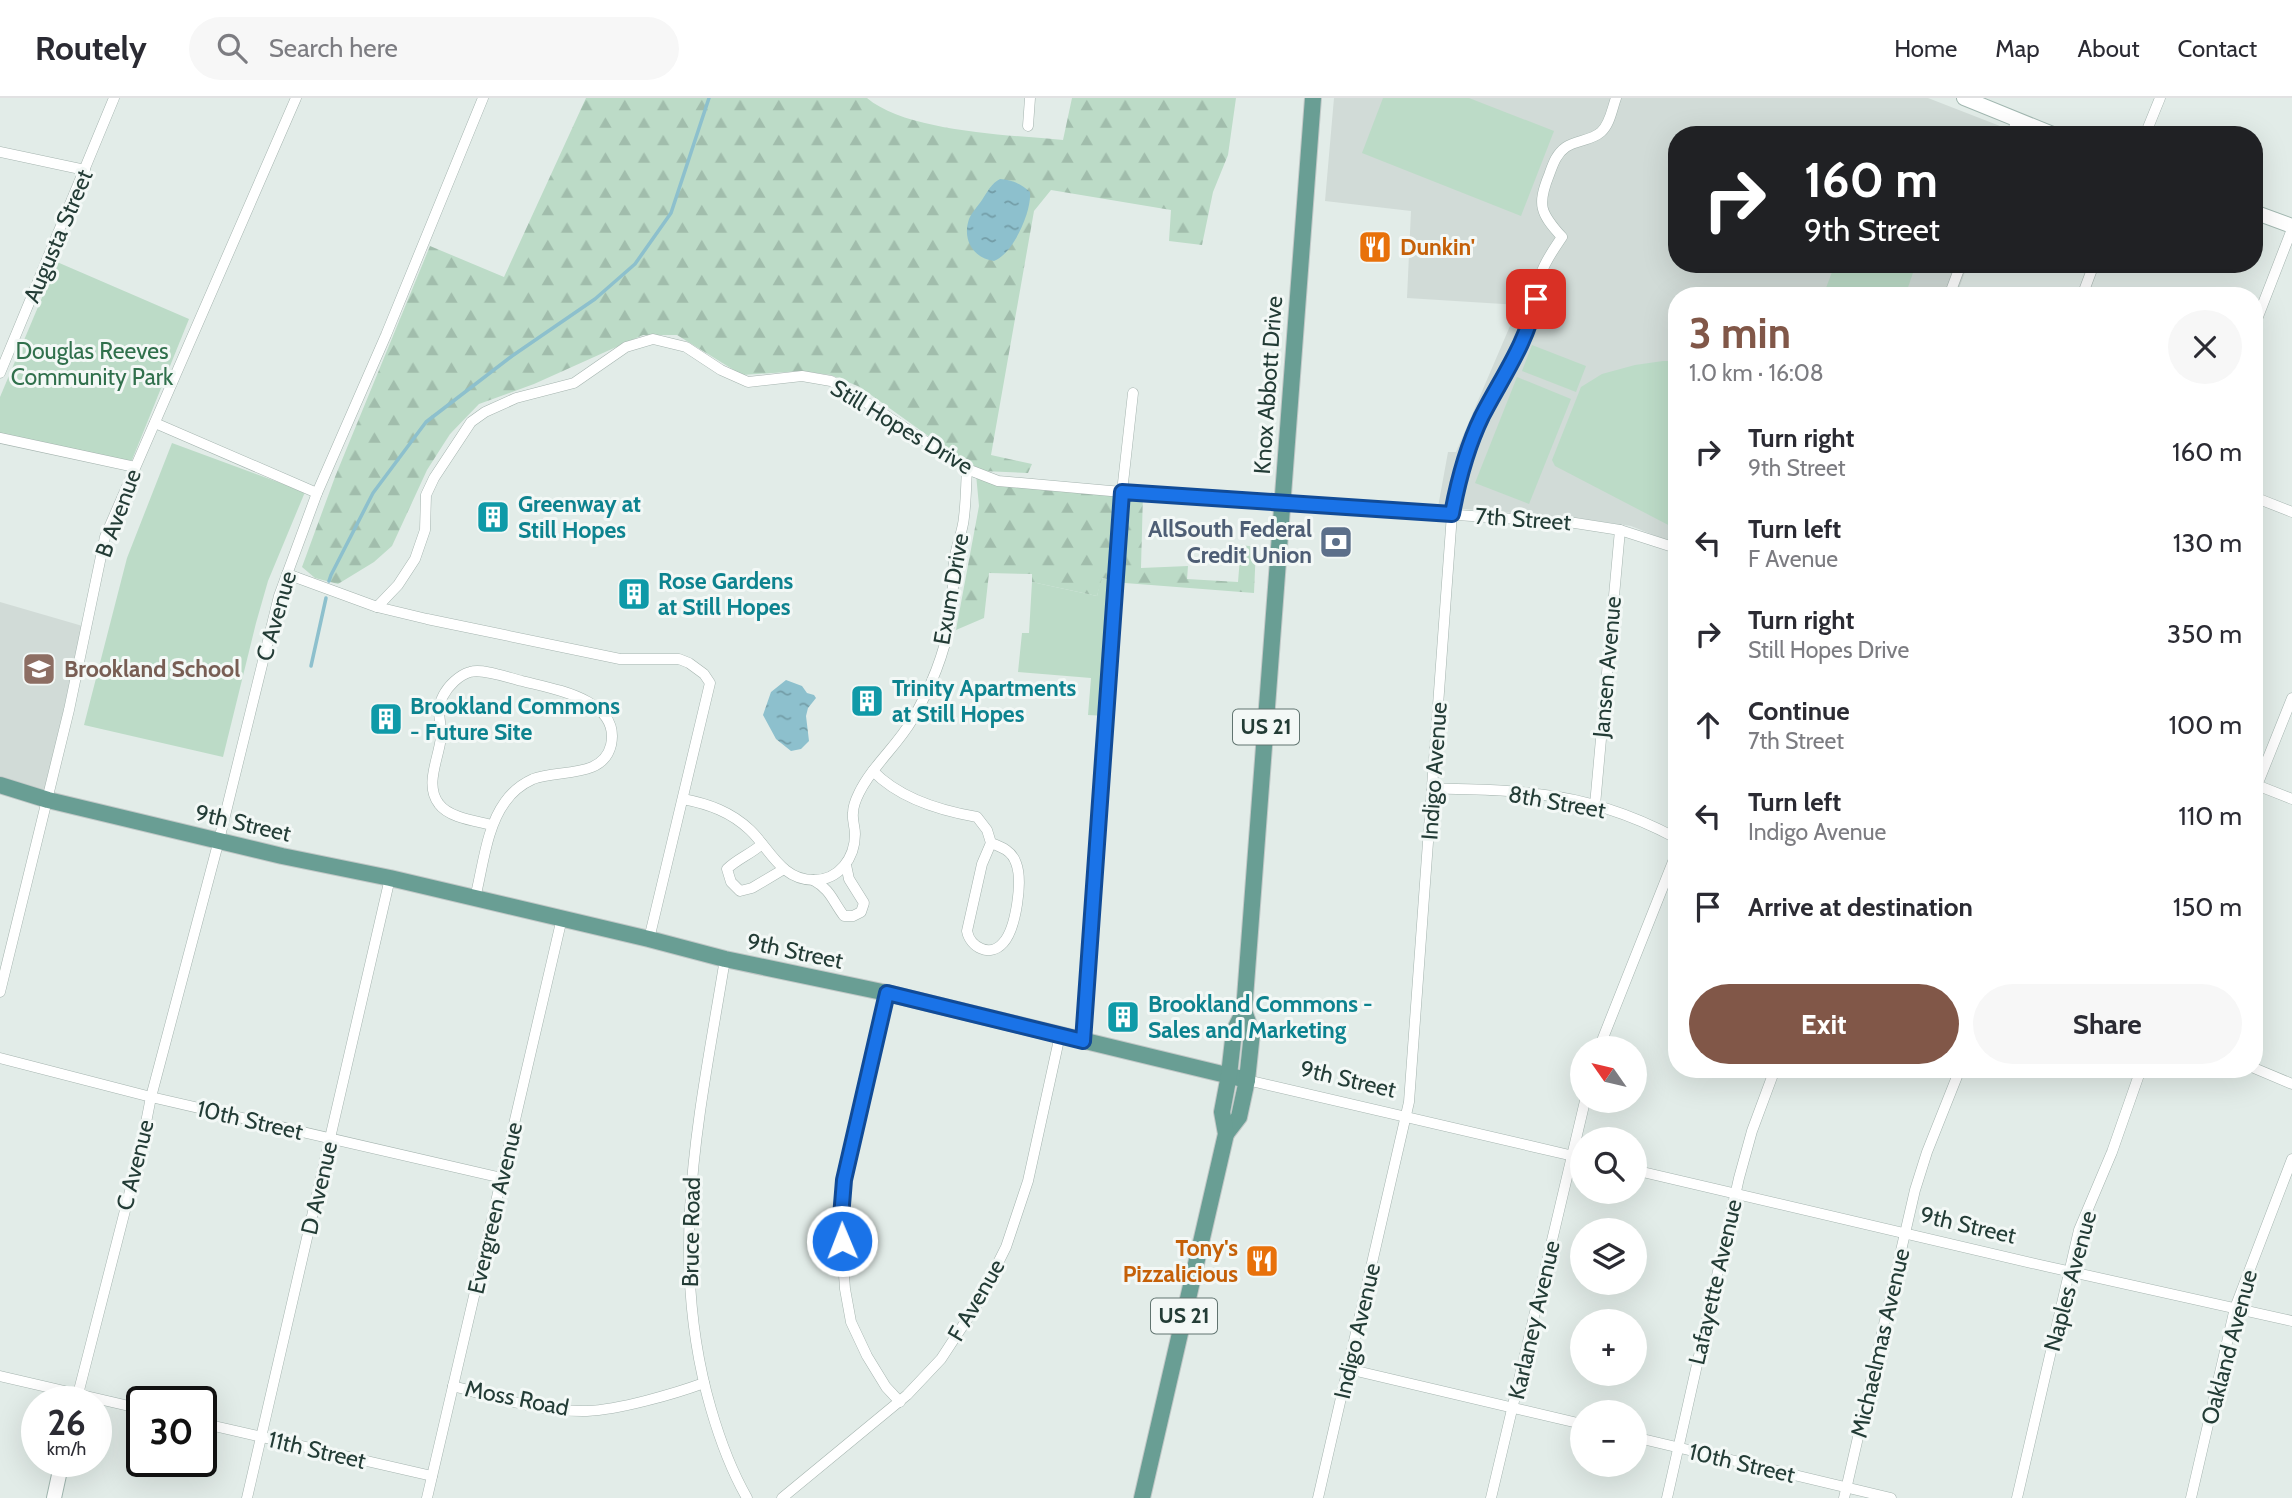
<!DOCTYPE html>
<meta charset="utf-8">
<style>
body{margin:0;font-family:Cabin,sans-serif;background:#f7f7f7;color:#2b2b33;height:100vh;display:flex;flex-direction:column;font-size:26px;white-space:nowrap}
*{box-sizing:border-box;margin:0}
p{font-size:23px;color:#7c7c81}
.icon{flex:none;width:38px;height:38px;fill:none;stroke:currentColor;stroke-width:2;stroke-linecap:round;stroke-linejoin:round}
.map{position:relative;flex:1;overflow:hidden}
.panel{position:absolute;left:1668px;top:189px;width:595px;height:791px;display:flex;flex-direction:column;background:#fff;border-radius:28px;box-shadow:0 7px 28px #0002}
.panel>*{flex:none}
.hud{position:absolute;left:1668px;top:28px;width:595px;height:147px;border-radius:28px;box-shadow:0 7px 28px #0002;background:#202124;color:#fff;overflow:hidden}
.needle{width:46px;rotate:304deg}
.buttons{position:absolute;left:1570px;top:938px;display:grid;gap:14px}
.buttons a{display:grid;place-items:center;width:77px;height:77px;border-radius:50%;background:#fff;box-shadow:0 7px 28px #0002;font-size:35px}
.speed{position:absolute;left:21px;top:1288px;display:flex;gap:14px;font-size:35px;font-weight:700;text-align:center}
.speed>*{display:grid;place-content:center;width:91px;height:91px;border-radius:50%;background:#fff;box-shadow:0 7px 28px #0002;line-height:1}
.speed small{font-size:18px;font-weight:400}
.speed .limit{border:4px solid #111;border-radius:10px;background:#fff;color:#111}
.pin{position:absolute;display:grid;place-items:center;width:60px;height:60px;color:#fff;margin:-30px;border-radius:14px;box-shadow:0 4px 10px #0006}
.me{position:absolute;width:77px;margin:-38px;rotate:359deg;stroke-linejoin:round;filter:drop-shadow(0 0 5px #0008)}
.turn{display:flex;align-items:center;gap:24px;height:147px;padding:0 21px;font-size:32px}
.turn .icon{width:91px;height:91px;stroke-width:2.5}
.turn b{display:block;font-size:49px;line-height:60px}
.round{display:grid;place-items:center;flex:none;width:74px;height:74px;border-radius:37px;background:#f7f7f7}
.headline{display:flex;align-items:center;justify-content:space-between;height:119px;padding:0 21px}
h1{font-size:42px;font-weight:700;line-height:52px;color:#815748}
.action{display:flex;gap:14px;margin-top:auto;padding:14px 21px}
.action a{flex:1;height:80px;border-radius:42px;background:#815748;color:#fff;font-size:28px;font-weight:700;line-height:80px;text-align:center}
.action a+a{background:#f7f7f7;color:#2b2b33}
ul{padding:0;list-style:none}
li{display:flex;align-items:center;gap:21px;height:91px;padding:0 21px}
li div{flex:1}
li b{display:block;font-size:26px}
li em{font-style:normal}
header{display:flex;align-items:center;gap:42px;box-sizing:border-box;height:98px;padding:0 35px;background:#fff;border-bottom:2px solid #e1e1e2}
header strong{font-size:33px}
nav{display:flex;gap:38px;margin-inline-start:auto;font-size:24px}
.search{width:490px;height:63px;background:#f7f7f7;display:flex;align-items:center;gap:18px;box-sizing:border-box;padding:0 24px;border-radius:38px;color:#7c7c81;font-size:26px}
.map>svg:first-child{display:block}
</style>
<header>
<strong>Routely</strong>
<div class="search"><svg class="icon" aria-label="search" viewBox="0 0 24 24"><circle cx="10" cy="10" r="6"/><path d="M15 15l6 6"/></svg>Search here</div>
<nav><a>Home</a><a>Map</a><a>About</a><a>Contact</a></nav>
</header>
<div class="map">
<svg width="2292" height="1400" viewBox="0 0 2292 1400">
<defs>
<pattern id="forest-firs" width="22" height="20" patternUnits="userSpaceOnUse" patternTransform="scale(1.75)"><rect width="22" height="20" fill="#bcdbc7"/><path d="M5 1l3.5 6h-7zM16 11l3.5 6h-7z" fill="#a1bdac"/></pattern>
<pattern id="water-ripples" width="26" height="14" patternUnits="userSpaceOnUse" patternTransform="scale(1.75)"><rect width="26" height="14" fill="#8dc0cd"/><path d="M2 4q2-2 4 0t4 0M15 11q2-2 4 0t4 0" fill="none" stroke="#739da7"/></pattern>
</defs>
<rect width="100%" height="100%" fill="#e2ece8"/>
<g fill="#d1dbd7">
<path d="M1334 0H1928L2018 35 1676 37V166H1968L1956 198H1676V446L1631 428 1578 420 1438 409 1448 354H1456L1519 207 1407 200 1411 113 1325 103Z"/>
<path d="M0 504 86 529 48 702 0 687Z"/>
</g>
<g fill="#bcdbc7">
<path d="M1383 0H1469L1554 33 1521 118 1362 55Z"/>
<path d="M57 164 189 221 132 362 129 364 0 336V299Z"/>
<path d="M1835 166H1916L1905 198H1823Z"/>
<path d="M1532 247 1586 268 1576 294 1522 273Z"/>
<path d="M1663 263H1676V431L1555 368 1552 362 1581 289 1602 276 1635 267Z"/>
<path d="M1517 279 1571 301 1529 406 1475 385Z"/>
<path d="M172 345 305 394 268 483 256 525 223 659 84 627 127 460Z"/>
<path d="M1101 480 1115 483 1106 618 1088 617 1091 580 1018 574 1022 535H1029L1032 484 1097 498Z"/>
</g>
<g fill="url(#forest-firs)">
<path d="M586 0H867C907 34 1011 37 1063 42L1072 0H1236L1228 57 1213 94 1202 147 1169 143 1171 112 1051 92 1034 113 991 357 1032 366 1028 375 982 373 966 365 860 289 831 277 801 273 742 277 677 237H643L534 286 479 306 450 336 427 372 392 448 374 464 338 486 315 480 302 469 335 379 430 148 504 179Z"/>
<path d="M976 376 1143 395 1141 470 1188 468 1187 481 1238 484 1241 447 1256 449 1254 495 1125 485 1102 480 1097 498 1032 484V476L989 475 984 520 956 532 979 408Z"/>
</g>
<g fill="url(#water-ripples)">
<path d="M1000 81C1012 82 1022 86 1030 94 1032 113 1013 156 994 163 973 160 962 142 969 121 972 114 978 108 982 102 987 94 992 85 1000 81Z"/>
<path d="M786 582 802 588 807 595 814 597 816 600 808 610 806 618 809 643 801 651 791 653 776 641 763 617 771 594Z"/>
</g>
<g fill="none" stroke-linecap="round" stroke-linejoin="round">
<g stroke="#8dc0cd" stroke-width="3.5">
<path d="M329 483 331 477 373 395 426 324 512 258 595 201 635 166 671 115 709 0"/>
<path d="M311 568 326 500"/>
</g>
<defs>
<g id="street">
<path d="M1028 28 1030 0"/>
<path d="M2011 37 2017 22"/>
<path d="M2145 37 2160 0"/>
<path d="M0 54 85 72"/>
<path d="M1949 198 1961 166"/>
<path d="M2082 198 2094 166"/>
<path d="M2254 229 2292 131"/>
<path d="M0 275 114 0"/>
<path d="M155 325 317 395"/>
<path d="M0 340 135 369"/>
<path d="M2254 399 2292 414"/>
<path d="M287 476 377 509 398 487 415 461 425 432 426 397 434 380 471 324 485 314 516 300 574 285 626 249 653 241 686 249 721 272 748 284 802 278 831 283 846 291 967 371 998 383 1122 394 1575 425 1620 432 1676 450"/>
<path d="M377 509 427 521 620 561H679L689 565 704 576 710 585 649 841"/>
<path d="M873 673C899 700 942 713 977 719L987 732 991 745C1002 749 1012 753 1016 765 1023 783 1016 831 1003 845 990 860 970 849 967 833L982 766 991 745"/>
<path d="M2254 686 2292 701"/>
<path d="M1433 690C1467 692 1503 691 1537 696 1585 701 1633 717 1676 740"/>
<path d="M2254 695 2292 600"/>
<path d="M683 701C709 706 731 714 750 732 770 751 781 782 814 782 839 782 855 760 855 736 855 729 852 722 853 715 853 709 856 701 859 695 872 668 897 648 912 622 929 593 944 557 950 523 953 505 953 484 954 465 955 450 963 434 964 419 966 403 966 387 967 371"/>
<path d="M1595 707 1620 432"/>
<path d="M762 746C751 756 737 761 727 771L731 784 740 793 752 790 784 771"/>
<path d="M813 782C831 792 832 802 844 818H853L861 814 864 805 849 781 846 767"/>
<path d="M475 800C483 769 486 730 505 704 512 694 522 686 533 681 558 671 603 681 611 647 621 601 553 591 522 583 509 580 483 570 470 574 459 577 448 588 443 598 435 613 442 624 441 639 439 660 424 687 439 706 449 720 477 723 492 727"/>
<path d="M725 861C700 1015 666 1157 711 1311 720 1342 731 1372 747 1400"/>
<path d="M0 894 69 612 105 439 296 0"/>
<path d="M887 895 844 1082 840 1119 845 1191 851 1224 867 1258 886 1289 900 1304"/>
<path d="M1083 943 1122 394 1133 295"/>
<path d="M1599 950 1676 756"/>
<path d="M0 960 151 999 502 1080"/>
<path d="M2254 970 2292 986"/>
<path d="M1247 982 1582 1060"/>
<path d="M1634 1072 2036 1166 2292 1223"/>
<path d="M1348 1271 1582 1326"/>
<path d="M0 1278 142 1311"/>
<path d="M453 1288C497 1300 541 1314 587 1313 618 1312 674 1296 704 1285"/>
<path d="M76 1304 141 1050 151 999 219 742 279 498 317 395 386 237 483 0"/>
<path d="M201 1325 432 1378"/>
<path d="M1634 1339 1891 1400"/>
<path d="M59 1377 62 1363"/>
<path d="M247 1400 390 780"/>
<path d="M427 1400 562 820"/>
<path d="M782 1400 907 1297 941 1261 979 1203 1006 1149 1028 1083 1060 937"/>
<path d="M1318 1400 1409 1004 1452 416C1459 377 1471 339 1489 305 1500 284 1514 265 1523 244 1533 222 1533 198 1541 176 1545 163 1554 151 1562 139 1540 115 1537 107 1549 77 1553 66 1556 56 1566 49 1576 42 1591 43 1601 34 1610 26 1612 11 1616 0"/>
<path d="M1491 1400 1585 1003"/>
<path d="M1667 1400 1739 1080 1752 1033 1775 971"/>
<path d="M1844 1400 1915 1092 1927 1054 1960 971"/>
<path d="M2017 1400 2079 1132 2112 1054 2141 971"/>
<path d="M2191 1400 2235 1210 2292 1061"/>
</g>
<g id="secondary">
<path d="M1964 0 2055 37"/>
<path d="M2254 114 2292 128"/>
<path d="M54 1400 59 1377"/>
</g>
<g id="primary">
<path d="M0 687 48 702 282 758 390 780 649 841 725 861 887 895 1247 982"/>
<path d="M1226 1036 1239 1019 1247 982 1252 935 1244 913"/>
<path d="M1142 1400 1226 1036 1222 1014 1229 977 1234 933 1244 913 1313 0"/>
</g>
</defs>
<use href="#street" stroke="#a5b4af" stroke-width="11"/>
<use href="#secondary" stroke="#a1b7b0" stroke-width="16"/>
<use href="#primary" stroke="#c1c8c7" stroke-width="18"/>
<use href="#street" stroke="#fff" stroke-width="10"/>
<use href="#secondary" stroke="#fff" stroke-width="14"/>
<use href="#primary" stroke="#699e94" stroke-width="16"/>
</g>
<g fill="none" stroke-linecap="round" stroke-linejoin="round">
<defs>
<path id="route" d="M842 1143 841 1119 844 1082 887 895 1083 943 1122 394 1452 416C1458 383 1467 349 1482 318 1502 279 1527 245 1536 201"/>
</defs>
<use href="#route" stroke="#114b97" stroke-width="18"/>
<use href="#route" stroke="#1a73e8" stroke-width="12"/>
</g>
<defs>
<symbol id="restaurant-square" viewBox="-11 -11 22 22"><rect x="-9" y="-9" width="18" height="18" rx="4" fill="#e8710a" stroke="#f3f8f6"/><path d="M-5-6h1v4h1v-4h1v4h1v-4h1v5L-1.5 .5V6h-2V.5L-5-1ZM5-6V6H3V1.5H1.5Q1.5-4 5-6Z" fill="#fff"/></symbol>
<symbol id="building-square" viewBox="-11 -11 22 22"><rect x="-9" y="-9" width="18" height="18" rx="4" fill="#0f9aa8" stroke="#f3f8f6"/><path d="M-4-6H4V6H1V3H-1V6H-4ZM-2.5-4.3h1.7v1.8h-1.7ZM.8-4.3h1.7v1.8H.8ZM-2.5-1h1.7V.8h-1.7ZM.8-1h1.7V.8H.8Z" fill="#fff"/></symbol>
<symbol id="bank-square" viewBox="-11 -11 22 22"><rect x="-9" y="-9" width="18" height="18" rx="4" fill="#5c6f8a" stroke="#f3f8f6"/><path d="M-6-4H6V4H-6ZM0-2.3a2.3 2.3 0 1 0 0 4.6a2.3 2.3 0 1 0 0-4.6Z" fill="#fff"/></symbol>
<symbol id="school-square" viewBox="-11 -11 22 22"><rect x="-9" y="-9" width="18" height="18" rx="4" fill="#8d6e63" stroke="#f3f8f6"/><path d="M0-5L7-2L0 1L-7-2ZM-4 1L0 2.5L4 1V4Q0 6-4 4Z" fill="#fff"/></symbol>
</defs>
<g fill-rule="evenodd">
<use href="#restaurant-square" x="1356" y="130" width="38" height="38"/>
<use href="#building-square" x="474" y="400" width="38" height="38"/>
<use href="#bank-square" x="1317" y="425" width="38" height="38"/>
<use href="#building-square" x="615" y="477" width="38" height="38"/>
<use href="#school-square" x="20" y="552" width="38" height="38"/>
<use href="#building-square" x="848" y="584" width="38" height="38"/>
<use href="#building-square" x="367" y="602" width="38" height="38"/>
<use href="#building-square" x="1104" y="900" width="38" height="38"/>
<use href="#restaurant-square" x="1243" y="1144" width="38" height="38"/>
</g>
<g text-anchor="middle" stroke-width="6" stroke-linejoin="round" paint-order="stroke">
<g fill="#f3f8f6" stroke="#617470" stroke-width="2">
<rect x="1233" y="611.5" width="66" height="35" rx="5"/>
<rect x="1151" y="1200.5" width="66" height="35" rx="5"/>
</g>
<g font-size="21" font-weight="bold" fill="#233c36">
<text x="1266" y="636">US 21</text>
<text x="1184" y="1225">US 21</text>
</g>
<g font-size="23" fill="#233c36" stroke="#f3f8f6">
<text transform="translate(58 138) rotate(-67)" y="8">Augusta Street</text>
<text transform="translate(1268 287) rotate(-86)" y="8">Knox Abbott Drive</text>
<text transform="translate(902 329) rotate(31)" y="8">Still Hopes Drive</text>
<text transform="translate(118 415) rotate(-70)" y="8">B Avenue</text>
<text transform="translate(1523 421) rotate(4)" y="8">7th Street</text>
<text transform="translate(951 491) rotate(-80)" y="8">Exum Drive</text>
<text transform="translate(276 518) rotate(-74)" y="8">C Avenue</text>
<text transform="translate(1607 569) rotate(-85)" y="8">Jansen Avenue</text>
<text transform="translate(1434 673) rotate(-86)" y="8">Indigo Avenue</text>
<text transform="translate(1557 704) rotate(10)" y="8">8th Street</text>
<text transform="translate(243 725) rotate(13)" y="8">9th Street</text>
<text transform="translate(795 853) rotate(12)" y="8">9th Street</text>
<text transform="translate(1348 981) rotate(13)" y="8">9th Street</text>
<text transform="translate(250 1022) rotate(13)" y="8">10th Street</text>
<text transform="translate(135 1067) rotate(-76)" y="8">C Avenue</text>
<text transform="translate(319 1090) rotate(-77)" y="8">D Avenue</text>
<text transform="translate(495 1110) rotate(-77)" y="8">Evergreen Avenue</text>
<text transform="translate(1968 1127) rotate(13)" y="8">9th Street</text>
<text transform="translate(691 1134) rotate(-89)" y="8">Bruce Road</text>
<text transform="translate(2070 1183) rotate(-75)" y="8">Naples Avenue</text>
<text transform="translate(1715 1184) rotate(-77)" y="8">Lafayette Avenue</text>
<text transform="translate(976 1202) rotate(-60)" y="8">F Avenue</text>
<text transform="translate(1534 1222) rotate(-77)" y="8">Karlaney Avenue</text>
<text transform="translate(1357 1233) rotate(-77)" y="8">Indigo Avenue</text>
<text transform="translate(1880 1245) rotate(-77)" y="8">Michaelmas Avenue</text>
<text transform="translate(2229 1249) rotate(-75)" y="8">Oakland Avenue</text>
<text transform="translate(517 1300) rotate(11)" y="8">Moss Road</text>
<text transform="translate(317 1352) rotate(13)" y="8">11th Street</text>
<text transform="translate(1742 1365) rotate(13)" y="8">10th Street</text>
</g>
<g font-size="23" font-weight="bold" fill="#c56008" stroke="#f3f8f6" text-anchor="start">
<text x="1400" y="157">Dunkin'</text>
<text x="1238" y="1158" text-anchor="end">Tony's<tspan x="1238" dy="26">Pizzalicious</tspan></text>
</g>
<g font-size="23" fill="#30704c" stroke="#f3f8f6">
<text x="92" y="261">Douglas Reeves<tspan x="92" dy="26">Community Park</tspan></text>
</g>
<g font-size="23" font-weight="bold" fill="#0d838f" stroke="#f3f8f6" text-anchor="start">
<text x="518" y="414">Greenway at<tspan x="518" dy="26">Still Hopes</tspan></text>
<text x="658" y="491">Rose Gardens<tspan x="658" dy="26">at Still Hopes</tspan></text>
<text x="892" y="598">Trinity Apartments<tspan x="892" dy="26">at Still Hopes</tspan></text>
<text x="410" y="616">Brookland Commons<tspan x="410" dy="26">- Future Site</tspan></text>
<text x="1148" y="914">Brookland Commons -<tspan x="1148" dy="26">Sales and Marketing</tspan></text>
</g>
<g font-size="23" font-weight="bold" fill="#4e5e75" stroke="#f3f8f6" text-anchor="end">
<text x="1312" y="439">AllSouth Federal<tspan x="1312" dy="26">Credit Union</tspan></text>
</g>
<g font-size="23" font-weight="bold" fill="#785e54" stroke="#f3f8f6" text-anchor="start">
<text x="64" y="579">Brookland School</text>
</g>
</g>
</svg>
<div class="buttons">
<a><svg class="needle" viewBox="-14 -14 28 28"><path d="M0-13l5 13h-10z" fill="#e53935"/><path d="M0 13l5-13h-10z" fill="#7c7c81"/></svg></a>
<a><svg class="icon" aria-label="search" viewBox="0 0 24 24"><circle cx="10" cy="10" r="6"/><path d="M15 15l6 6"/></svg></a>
<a><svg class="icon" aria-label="layers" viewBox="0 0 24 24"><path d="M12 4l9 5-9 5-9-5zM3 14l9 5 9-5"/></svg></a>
<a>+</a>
<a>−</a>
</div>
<div class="speed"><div>26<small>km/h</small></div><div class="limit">30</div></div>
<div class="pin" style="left:1536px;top:201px;background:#d93025"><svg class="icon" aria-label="arrive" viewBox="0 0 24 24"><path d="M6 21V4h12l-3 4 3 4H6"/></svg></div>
<svg class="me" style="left:842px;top:1143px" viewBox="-20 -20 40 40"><circle r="17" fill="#1a73e8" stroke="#fff" stroke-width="3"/><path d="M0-11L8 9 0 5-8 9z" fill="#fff"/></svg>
<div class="hud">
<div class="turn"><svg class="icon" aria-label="right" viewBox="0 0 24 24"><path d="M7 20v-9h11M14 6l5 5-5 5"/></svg><div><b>160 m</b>9th Street</div></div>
</div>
<section class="panel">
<div class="headline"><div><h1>3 min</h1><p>1.0 km · 16:08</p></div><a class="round"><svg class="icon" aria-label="close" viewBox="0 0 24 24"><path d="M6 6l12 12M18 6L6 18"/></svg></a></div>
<ul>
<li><svg class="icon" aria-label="right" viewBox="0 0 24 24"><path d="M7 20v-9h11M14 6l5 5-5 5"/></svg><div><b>Turn right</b><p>9th Street</p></div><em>160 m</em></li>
<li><svg class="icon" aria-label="left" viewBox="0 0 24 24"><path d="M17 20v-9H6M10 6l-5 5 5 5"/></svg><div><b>Turn left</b><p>F Avenue</p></div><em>130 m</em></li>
<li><svg class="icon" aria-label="right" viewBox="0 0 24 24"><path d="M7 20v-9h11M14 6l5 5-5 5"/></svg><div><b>Turn right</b><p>Still Hopes Drive</p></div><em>350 m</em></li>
<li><svg class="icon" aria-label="ahead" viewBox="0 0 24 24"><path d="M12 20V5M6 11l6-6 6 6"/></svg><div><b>Continue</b><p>7th Street</p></div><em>100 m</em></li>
<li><svg class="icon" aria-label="left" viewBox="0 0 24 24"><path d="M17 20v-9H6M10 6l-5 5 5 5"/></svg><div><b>Turn left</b><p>Indigo Avenue</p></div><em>110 m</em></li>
<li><svg class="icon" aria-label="arrive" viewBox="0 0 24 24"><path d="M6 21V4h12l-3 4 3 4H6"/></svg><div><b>Arrive at destination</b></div><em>150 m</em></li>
</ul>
<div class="action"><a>Exit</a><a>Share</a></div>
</section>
</div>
